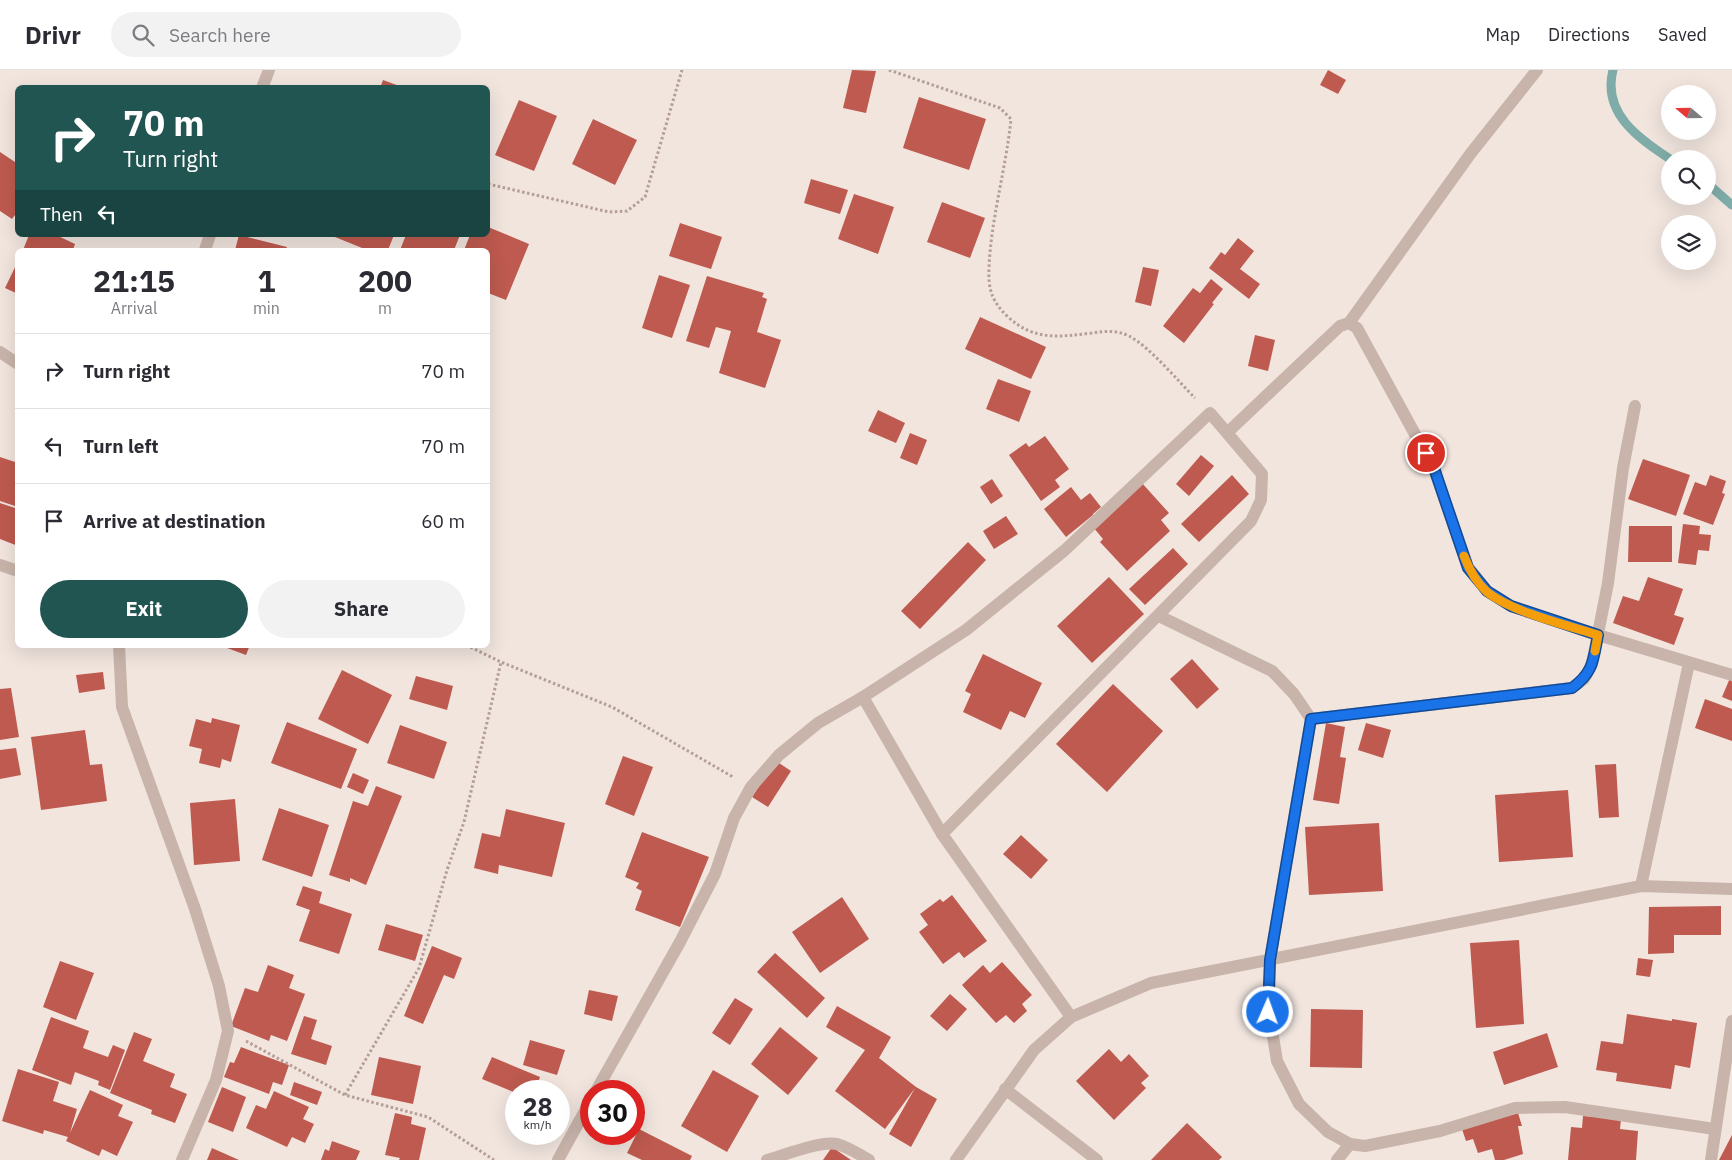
<!DOCTYPE html>
<style>
body{margin:0;font-family:"IBM Plex Sans",sans-serif;background:#f2f2f3;color:#2b2b33;height:100vh;display:flex;flex-direction:column;font-size:19px;white-space:nowrap}
*{box-sizing:border-box;margin:0}
p{font-size:16px;color:#7c7c81}
.icon{flex:none;width:28px;height:28px;fill:none;stroke:currentColor;stroke-width:2;stroke-linecap:round;stroke-linejoin:round}
.map{position:relative;flex:1;overflow:hidden}
.drawer{position:absolute;left:15px;top:178px;width:475px;height:400px;display:flex;flex-direction:column;background:#fff;border-radius:8px;box-shadow:0 5px 20px #0002}
.drawer>*{flex:none}
.hud{position:absolute;left:15px;top:15px;width:475px;height:152px;border-radius:8px;box-shadow:0 5px 20px #0002;background:#215552;color:#fff;overflow:hidden}
.needle{width:32px;rotate:290deg}
.buttons{position:absolute;left:1661px;top:15px;display:grid;gap:10px}
.buttons a{display:grid;place-items:center;width:55px;height:55px;border-radius:50%;background:#fff;box-shadow:0 5px 20px #0002;font-size:25px}
.speed{position:absolute;left:505px;top:1010px;display:flex;gap:10px;font-size:25px;font-weight:700;text-align:center}
.speed>*{display:grid;place-content:center;width:65px;height:65px;border-radius:50%;background:#fff;box-shadow:0 5px 20px #0002;line-height:1}
.speed small{font-size:12px;font-weight:400}
.speed .limit{border:8px solid #d22;background:#fff;color:#111}
.pin{position:absolute;display:grid;place-items:center;width:42px;height:42px;color:#fff;margin:-21px;border:2px solid #fff;border-radius:50%;box-shadow:0 1px 5px #0007}
.me{position:absolute;width:55px;margin:-28px;rotate:2deg;stroke-linejoin:round;filter:drop-shadow(0 0 4px #0008)}
.turn{display:flex;align-items:center;gap:18px;height:105px;padding:0 25px;font-size:22px}
.turn .icon{width:65px;height:65px;stroke-width:2.5}
.turn b{display:block;font-size:35px;line-height:42px}
.then{display:flex;align-items:center;height:48px;padding:0 25px;background:#0003;gap:10px;font-size:19px}
.eta{display:flex;justify-content:space-evenly;align-items:center;height:85px;text-align:center}
.eta b{font-size:30px;font-weight:800;line-height:35px}
.primary-button{display:flex;gap:10px;margin-top:auto;padding:10px 25px}
.primary-button a{flex:1;height:58px;border-radius:30px;background:#215552;color:#fff;font-size:20px;font-weight:800;line-height:58px;text-align:center}
.primary-button a+a{background:#f2f2f3;color:#2b2b33}
ul{padding:0;list-style:none}
li{display:flex;align-items:center;gap:15px;height:75px;padding:0 25px;border-top:1px solid #e1e1e2}
li div{flex:1}
li b{display:block;font-size:19px}
li em{font-style:normal}
header{display:flex;align-items:center;gap:30px;box-sizing:border-box;height:70px;padding:0 25px;background:#fff;border-bottom:1px solid #e1e1e2}
header strong{font-size:24px}
nav{display:flex;gap:28px;margin-inline-start:auto;font-size:18px}
.search{width:350px;height:45px;background:#f2f2f3;display:flex;align-items:center;gap:12px;box-sizing:border-box;padding:0 18px;border-radius:28px;color:#7c7c81;font-size:19px}
.map>svg:first-child{display:block}
</style>
<header>
<strong>Drivr</strong>
<div class="search"><svg class="icon" aria-label="search" viewBox="0 0 24 24"><circle cx="10" cy="10" r="6"/><path d="M15 15l6 6"/></svg>Search here</div>
<nav><a>Map</a><a>Directions</a><a>Saved</a></nav>
</header>
<div class="map">
<svg width="1732" height="1090" viewBox="0 0 1732 1090">
<rect width="100%" height="100%" fill="#f1e5de"/>
<g fill="none" stroke-linecap="round" stroke-linejoin="round">
<g stroke="#7faca8" stroke-width="9">
<path d="M1613 0C1602 43 1638 68 1670 89"/>
<path d="M1708 114 1732 135"/>
</g>
</g>
<g fill="#be5a4f">
<path d="M852 0 876 1 866 43 843 38Z"/>
<path d="M1328 0 1346 10 1338 24 1320 15Z"/>
<path d="M383 10 402 17V18H380Z"/>
<path d="M919 27 986 49 969 100 903 78Z"/>
<path d="M519 30 557 46 534 101 495 85Z"/>
<path d="M593 49 637 70 615 115 572 94Z"/>
<path d="M0 82 18 94V141L12 149 0 141Z"/>
<path d="M811 109 848 120 840 144 804 133Z"/>
<path d="M854 124 894 137 878 184 838 169Z"/>
<path d="M942 132 985 148 970 188 927 172Z"/>
<path d="M680 153 722 167 711 199 669 186Z"/>
<path d="M488 157 529 174 506 230 488 223V180H464L470 165H488Z"/>
<path d="M29 165H56L75 174 73 180H23Z"/>
<path d="M239 165 287 177 286 180H235Z"/>
<path d="M330 165H394L388 180H367Z"/>
<path d="M406 165H460L454 180H400Z"/>
<path d="M1238 168 1254 181 1240 199 1260 214 1249 229 1209 198 1221 182 1225 185Z"/>
<path d="M18 191V224L5 218Z"/>
<path d="M1143 197 1159 200 1151 236 1135 232Z"/>
<path d="M659 205 690 215 672 268 642 258Z"/>
<path d="M707 206 764 223 762 227 767 229 757 262 781 270 765 318 719 303 731 261 716 257 709 278 686 271Z"/>
<path d="M1211 209 1223 219 1212 233 1214 234 1184 273 1163 256 1193 218 1200 223Z"/>
<path d="M980 247 1046 277 1031 309 965 279Z"/>
<path d="M1255 265 1275 270 1268 301 1248 296Z"/>
<path d="M998 309 1031 321 1019 352 986 339Z"/>
<path d="M878 340 905 353 896 373 868 361Z"/>
<path d="M910 363 927 370 917 395 900 388Z"/>
<path d="M1045 366 1069 399 1055 410 1060 417 1041 431 1009 385 1026 373 1029 377Z"/>
<path d="M1201 385 1214 396 1189 426 1176 414Z"/>
<path d="M0 387 18 393V437L0 431Z"/>
<path d="M1643 389 1690 405 1676 446 1628 429Z"/>
<path d="M1232 405 1249 424 1199 472 1181 454Z"/>
<path d="M1710 405 1726 411 1722 423 1725 424 1713 455 1683 444 1695 412 1706 416Z"/>
<path d="M992 409 1003 426 991 434 980 417Z"/>
<path d="M1141 412 1169 443 1161 450 1170 461 1127 501 1100 472 1103 469 1093 457Z"/>
<path d="M1071 417 1081 430 1090 423 1101 437 1093 444V445L1066 467 1044 439Z"/>
<path d="M0 433 18 439V476L0 469Z"/>
<path d="M1006 446 1018 464 994 479 983 461Z"/>
<path d="M1683 454 1700 456 1699 464 1711 465 1709 481 1698 480 1696 495 1678 493Z"/>
<path d="M1629 456H1672V492H1628Z"/>
<path d="M968 472 986 490 920 559 901 541Z"/>
<path d="M1173 478 1188 494 1145 535 1129 519Z"/>
<path d="M1109 507 1144 544 1092 593 1057 556Z"/>
<path d="M1648 507 1683 519 1674 545 1684 548 1674 575 1613 553 1623 526 1639 531Z"/>
<path d="M219 575H250L246 585Z"/>
<path d="M983 584 1042 613 1025 648 1010 641 1001 660 963 642 971 624 965 621Z"/>
<path d="M1192 589 1219 619 1197 639 1170 609Z"/>
<path d="M342 600 392 625 368 674 318 649Z"/>
<path d="M103 602 105 619 79 623 76 605Z"/>
<path d="M416 606 453 616 447 640 409 629Z"/>
<path d="M1730 608H1732V631L1722 627Z"/>
<path d="M1113 614 1163 661 1107 722 1056 674Z"/>
<path d="M11 618 19 667 0 670V619Z"/>
<path d="M1705 629 1732 639V671L1695 658Z"/>
<path d="M212 648 240 655 231 692 222 689 220 698 199 693 202 679 189 676 196 649 211 653Z"/>
<path d="M287 652 357 679 341 719 271 693Z"/>
<path d="M1326 653 1345 657 1340 687 1346 688 1339 734 1313 730Z"/>
<path d="M1366 653 1391 660 1383 688 1358 680Z"/>
<path d="M400 655 447 672 434 709 387 693Z"/>
<path d="M85 660 90 695 102 694 107 731 41 740 31 667Z"/>
<path d="M16 678 21 705 0 709V680Z"/>
<path d="M623 686 653 697 634 746 605 734Z"/>
<path d="M776 691 791 701 768 737 752 727Z"/>
<path d="M1616 694 1619 747 1599 748 1595 695Z"/>
<path d="M353 703 369 710 363 724 347 717Z"/>
<path d="M376 716 402 726 366 815 350 808V812L329 805 353 731 368 736Z"/>
<path d="M1568 720 1573 787 1499 792 1495 725Z"/>
<path d="M235 729 240 791 194 795 190 733Z"/>
<path d="M279 738 329 755 312 807 262 790Z"/>
<path d="M506 739 565 753 552 807 499 795 498 804 474 798 482 763 500 767Z"/>
<path d="M1379 753 1383 821 1309 825 1305 757Z"/>
<path d="M642 762 709 787 680 857 635 840 642 821 636 818 639 813 625 807Z"/>
<path d="M1021 765 1048 790 1031 809 1003 784Z"/>
<path d="M303 816 322 822 319 833 352 844 339 884 299 871 310 840 296 835Z"/>
<path d="M952 825 987 871 964 888 959 882 943 894 919 862 928 855 920 844 940 829 943 832Z"/>
<path d="M842 827 869 869 820 903 792 862Z"/>
<path d="M1721 836V865H1674V883L1648 884 1649 837Z"/>
<path d="M386 854 423 865 415 891 378 880Z"/>
<path d="M1519 870 1524 954 1476 958 1470 873Z"/>
<path d="M432 876 462 888 454 909 444 905 423 954 404 946Z"/>
<path d="M775 883 825 928 807 948 757 902Z"/>
<path d="M1638 888 1653 890 1650 907 1636 905Z"/>
<path d="M60 891 94 903 76 950 43 937Z"/>
<path d="M1002 892 1032 925 1022 934 1027 941 1014 953 1006 945 996 953 962 915 983 895 990 903Z"/>
<path d="M268 895 294 905 289 918 305 924 287 971 271 965 269 971 231 956 245 918 258 922Z"/>
<path d="M589 920 618 926 612 951 584 944Z"/>
<path d="M950 924 967 939 947 961 930 946Z"/>
<path d="M735 928 753 939 730 975 712 963Z"/>
<path d="M837 936 891 967 879 988 916 1017 937 1029 911 1077 889 1064 915 1018 885 1059 835 1021 865 980 826 957Z"/>
<path d="M1311 939 1363 940 1362 998 1310 997Z"/>
<path d="M1627 944 1672 951V949L1697 953 1690 998 1675 995 1671 1019 1616 1011 1617 1003 1596 1000 1601 971 1623 974Z"/>
<path d="M304 946 317 950 311 969 332 976 326 995 291 984Z"/>
<path d="M51 947 89 961 83 978 108 987 113 975 125 980 110 1020 98 1015 99 1011 75 1002 71 1015 32 1000Z"/>
<path d="M780 957 818 988 788 1025 751 994Z"/>
<path d="M134 962 152 969 143 991 175 1004 170 1017 187 1024 175 1053 151 1044 152 1040 110 1023Z"/>
<path d="M1547 963 1558 997 1504 1015 1493 982Z"/>
<path d="M530 970 565 980 557 1005 523 995Z"/>
<path d="M241 977 289 995 282 1015 273 1012 269 1024 224 1007 230 992 234 993Z"/>
<path d="M1109 979 1121 992 1129 984 1149 1006 1141 1013 1146 1018 1114 1050 1076 1011Z"/>
<path d="M379 987 421 996 413 1034 371 1025Z"/>
<path d="M492 987 540 1007 535 1021H516V1023L482 1009Z"/>
<path d="M18 999 59 1012 53 1031 77 1039 70 1063 90 1020 123 1035 118 1046 133 1052 117 1086 102 1079 99 1086 66 1071 68 1067 44 1060 43 1064 2 1051Z"/>
<path d="M713 1000 759 1026 727 1082 681 1056Z"/>
<path d="M294 1012 322 1022 317 1035 290 1025Z"/>
<path d="M222 1017 246 1027 233 1062 208 1052Z"/>
<path d="M274 1021 309 1037 303 1049 314 1054 305 1073 292 1067 287 1077 246 1058 256 1035 266 1039Z"/>
<path d="M395 1043 412 1047 411 1054 426 1058 419 1090H399L400 1088 385 1085Z"/>
<path d="M1518 1043 1522 1056H1518L1523 1084 1504 1090H1495L1492 1079 1478 1083 1473 1069 1466 1071 1462 1059Z"/>
<path d="M1583 1046 1621 1049 1620 1059 1638 1061 1636 1090H1568L1571 1057 1582 1058Z"/>
<path d="M1187 1053 1222 1087 1219 1090H1151Z"/>
<path d="M639 1059 692 1086 690 1090H642L627 1083Z"/>
<path d="M1732 1065V1090H1719Z"/>
<path d="M332 1071 360 1081 356 1090H321L325 1079 329 1081Z"/>
<path d="M832 1077 851 1090H823Z"/>
<path d="M212 1078 239 1090H207Z"/>
</g>
<g fill="none" stroke-linecap="round" stroke-linejoin="round">
<g stroke="#b49e95" stroke-width="3" stroke-dasharray="2.5 2.5" stroke-linecap="butt">
<path d="M889 0 1000 38 1011 49C1006 99 991 148 989 198 988 220 992 231 1007 246 1033 271 1059 267 1092 263 1105 261 1117 260 1129 266 1150 277 1178 311 1195 328"/>
<path d="M488 114 609 142 627 141 645 127 682 0"/>
<path d="M466 575 501 592 612 637 733 707"/>
<path d="M246 971 345 1025 428 1047 494 1090"/>
<path d="M345 1025 419 898 447 800 464 752 501 592"/>
</g>
<g stroke="#c8b4aa" stroke-width="12">
<path d="M262 18 269 0"/>
<path d="M205 180 210 165"/>
<path d="M1349 253 1471 83 1537 0"/>
<path d="M0 282 18 294"/>
<path d="M1228 362 1340 256 1349 253 1357 258 1434 399 1468 497 1487 521 1511 536 1598 565 1732 605"/>
<path d="M0 495 18 501"/>
<path d="M1159 546 1272 601 1294 624 1311 649 1270 889 1269 942 1277 991 1299 1034 1328 1062 1350 1074 1365 1076 1440 1061 1515 1038 1565 1037 1715 1059"/>
<path d="M119 575 122 637 195 839 219 916 228 961 216 1010 182 1090"/>
<path d="M863 627 942 764 1071 947"/>
<path d="M1311 649 1572 618 1584 609 1592 594 1608 513 1623 398 1635 336"/>
<path d="M1641 816 1689 593"/>
<path d="M1005 1019 1097 1090"/>
<path d="M596 1021 680 872 715 804 734 748 751 717 779 685 818 653 863 627 966 560 1065 480 1210 343 1262 404 1261 430 1251 451 942 764"/>
<path d="M558 1090 591 1030"/>
<path d="M767 1090C785 1085 819 1071 837 1074 848 1077 859 1084 869 1090"/>
<path d="M956 1090 1034 980 1071 947 1151 913 1641 816 1732 819"/>
<path d="M1337 1090 1350 1074"/>
<path d="M1711 1090 1732 951"/>
</g>
</g>
<g fill="none" stroke-linecap="round" stroke-linejoin="round">
<defs>
<path id="route" d="M1268 942 1270 890 1311 649 1572 618C1594 602 1593 590 1598 565L1511 536 1487 521 1468 498 1434 398 1426 383"/>
</defs>
<use href="#route" stroke="#114b97" stroke-width="12"/>
<use href="#route" stroke="#1a73e8" stroke-width="9"/>
<path stroke="#f59e0b" stroke-width="9" d="M1464 486C1469 499 1477 513 1487 522 1512 542 1566 555 1598 565L1595 581"/>
</g>
</svg>
<div class="buttons">
<a><svg class="needle" viewBox="-14 -14 28 28"><path d="M0-13l5 13h-10z" fill="#e53935"/><path d="M0 13l5-13h-10z" fill="#7c7c81"/></svg></a>
<a><svg class="icon" aria-label="search" viewBox="0 0 24 24"><circle cx="10" cy="10" r="6"/><path d="M15 15l6 6"/></svg></a>
<a><svg class="icon" aria-label="layers" viewBox="0 0 24 24"><path d="M12 4l9 5-9 5-9-5zM3 14l9 5 9-5"/></svg></a>
</div>
<div class="speed"><div>28<small>km/h</small></div><div class="limit">30</div></div>
<div class="pin" style="left:1426px;top:383px;background:#d93025"><svg class="icon" aria-label="arrive" viewBox="0 0 24 24"><path d="M6 21V4h12l-3 4 3 4H6"/></svg></div>
<svg class="me" style="left:1268px;top:942px" viewBox="-20 -20 40 40"><circle r="17" fill="#1a73e8" stroke="#fff" stroke-width="3"/><path d="M0-11L8 9 0 5-8 9z" fill="#fff"/></svg>
<div class="hud">
<div class="turn"><svg class="icon" aria-label="right" viewBox="0 0 24 24"><path d="M7 20v-9h11M14 6l5 5-5 5"/></svg><div><b>70 m</b>Turn right</div></div>
<div class="then">Then<svg class="icon" aria-label="left" viewBox="0 0 24 24"><path d="M17 20v-9H6M10 6l-5 5 5 5"/></svg></div>
</div>
<section class="drawer">
<div class="eta">
<div><b>21:15</b><p>Arrival</p></div>
<div><b>1</b><p>min</p></div>
<div><b>200</b><p>m</p></div>
</div>
<ul>
<li><svg class="icon" aria-label="right" viewBox="0 0 24 24"><path d="M7 20v-9h11M14 6l5 5-5 5"/></svg><div><b>Turn right</b></div><em>70 m</em></li>
<li><svg class="icon" aria-label="left" viewBox="0 0 24 24"><path d="M17 20v-9H6M10 6l-5 5 5 5"/></svg><div><b>Turn left</b></div><em>70 m</em></li>
<li><svg class="icon" aria-label="arrive" viewBox="0 0 24 24"><path d="M6 21V4h12l-3 4 3 4H6"/></svg><div><b>Arrive at destination</b></div><em>60 m</em></li>
</ul>
<div class="primary-button"><a>Exit</a><a>Share</a></div>
</section>
</div>
